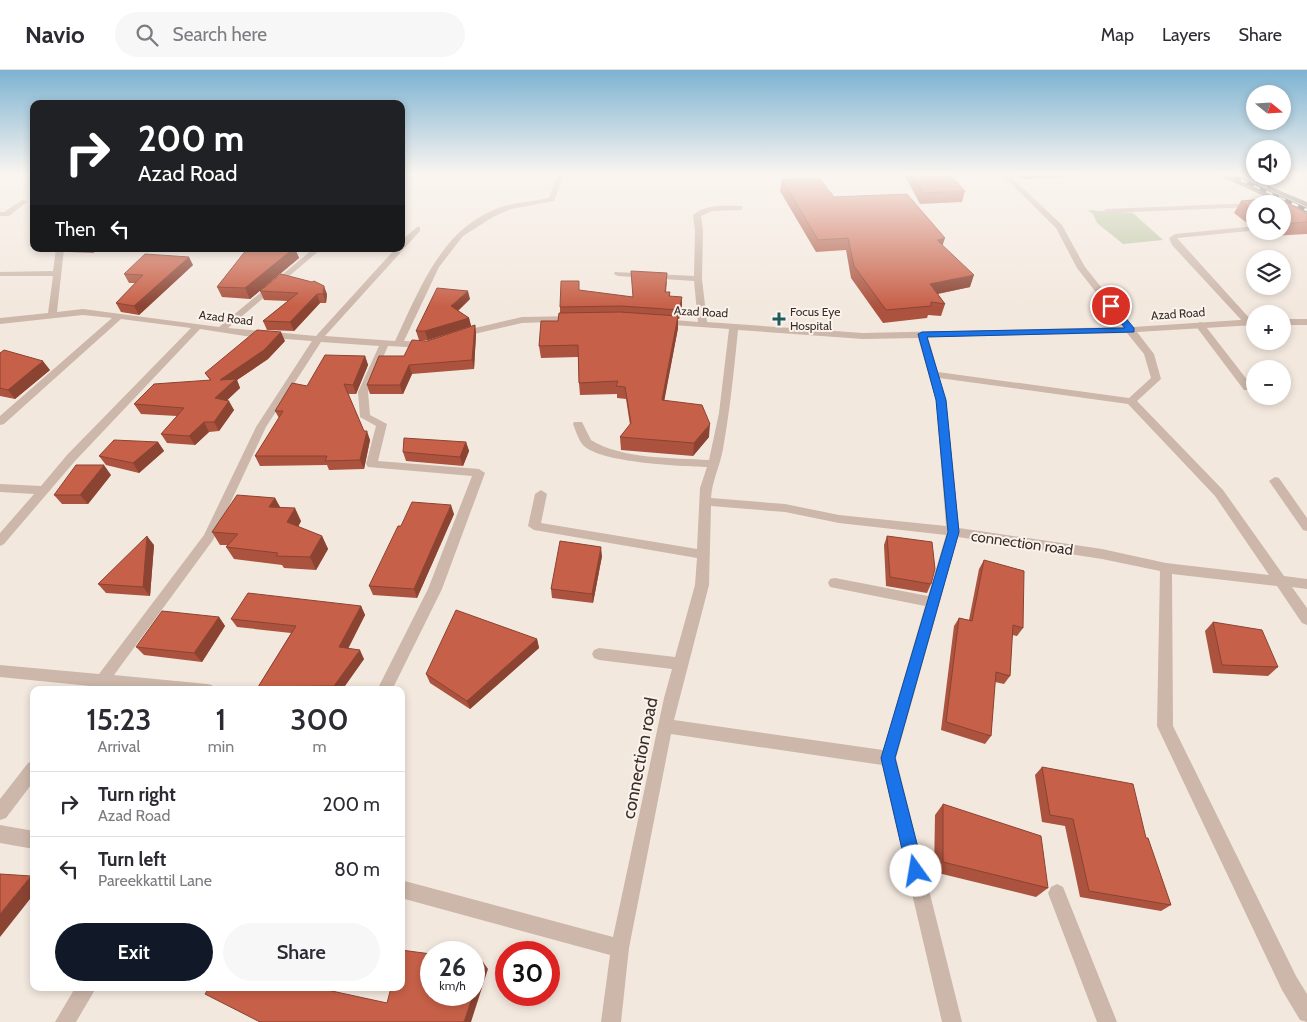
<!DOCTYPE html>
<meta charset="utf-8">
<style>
body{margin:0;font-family:Cabin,sans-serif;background:#f7f7f7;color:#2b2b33;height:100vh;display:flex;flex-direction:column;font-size:19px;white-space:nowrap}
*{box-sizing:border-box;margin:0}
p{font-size:16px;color:#7c7c81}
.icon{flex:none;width:28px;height:28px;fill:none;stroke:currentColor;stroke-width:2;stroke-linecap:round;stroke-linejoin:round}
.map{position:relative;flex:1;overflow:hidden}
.sheet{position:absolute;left:30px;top:616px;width:375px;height:305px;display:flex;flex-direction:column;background:#fff;border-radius:10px;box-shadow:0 2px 8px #0003}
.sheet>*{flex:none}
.banner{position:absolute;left:30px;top:30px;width:375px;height:152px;border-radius:10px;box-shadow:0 2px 8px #0003;background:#202124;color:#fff;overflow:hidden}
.needle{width:32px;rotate:108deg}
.controls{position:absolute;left:1246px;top:15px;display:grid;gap:10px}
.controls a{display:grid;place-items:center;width:45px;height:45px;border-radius:50%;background:#fff;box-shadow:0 2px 8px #0003;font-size:25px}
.speed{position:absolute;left:420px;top:871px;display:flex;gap:10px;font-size:25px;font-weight:700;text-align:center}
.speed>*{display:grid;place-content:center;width:65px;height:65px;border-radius:50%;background:#fff;box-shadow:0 2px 8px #0003;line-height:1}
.speed small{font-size:12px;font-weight:400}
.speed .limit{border:8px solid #d22;background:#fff;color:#111}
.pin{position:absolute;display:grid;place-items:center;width:42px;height:42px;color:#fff;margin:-21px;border:2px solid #fff;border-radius:50%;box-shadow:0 1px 5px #0007}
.me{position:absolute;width:55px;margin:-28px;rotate:347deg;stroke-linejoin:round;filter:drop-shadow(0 0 4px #0008)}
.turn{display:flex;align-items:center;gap:18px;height:105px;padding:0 25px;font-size:22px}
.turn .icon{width:65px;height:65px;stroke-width:2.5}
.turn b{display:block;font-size:35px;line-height:42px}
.then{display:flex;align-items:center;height:48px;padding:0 25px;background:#0003;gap:10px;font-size:19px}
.eta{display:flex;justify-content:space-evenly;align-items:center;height:85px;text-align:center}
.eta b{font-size:30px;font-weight:600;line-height:35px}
.action{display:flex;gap:10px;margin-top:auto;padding:10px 25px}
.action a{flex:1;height:58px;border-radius:30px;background:#111827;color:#fff;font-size:20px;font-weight:600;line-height:58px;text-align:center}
.action a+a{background:#f7f7f7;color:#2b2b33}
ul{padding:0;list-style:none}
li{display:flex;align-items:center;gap:15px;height:65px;padding:0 25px;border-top:1px solid #e1e1e2}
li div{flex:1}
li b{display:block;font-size:19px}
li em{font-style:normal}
header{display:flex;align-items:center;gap:30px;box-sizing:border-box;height:70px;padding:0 25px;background:#fff;border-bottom:1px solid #e1e1e2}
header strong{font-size:24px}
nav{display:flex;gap:28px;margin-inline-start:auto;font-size:18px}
.search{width:350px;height:45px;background:#f7f7f7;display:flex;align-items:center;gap:12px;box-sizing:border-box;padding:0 18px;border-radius:28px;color:#7c7c81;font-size:19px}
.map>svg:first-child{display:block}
</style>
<header>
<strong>Navio</strong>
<div class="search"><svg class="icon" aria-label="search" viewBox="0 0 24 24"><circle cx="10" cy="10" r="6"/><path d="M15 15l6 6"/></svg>Search here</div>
<nav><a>Map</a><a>Layers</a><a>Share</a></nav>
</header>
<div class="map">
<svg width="1307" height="952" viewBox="0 0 1307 952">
<rect width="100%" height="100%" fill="#f3e8de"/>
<path fill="#b8c39e" d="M1087 140 1133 143 1163 170 1123 174 1097 153 1093 144Z"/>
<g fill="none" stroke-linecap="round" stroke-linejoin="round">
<g fill="#ccb7aa" fill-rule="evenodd">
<path d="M1255 133 1258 134H1255V137L1107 143 1103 141 1107 139Z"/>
<path d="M1246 157H1249V161L1177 168 1251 250 1252 252 1248 255 1245 254 1172 175 1169 168 1175 164Z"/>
<path d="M1200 252 1203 253 1252 316V320H1244L1195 255Z"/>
</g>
<g fill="#ccb7aa" fill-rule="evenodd">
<path d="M558 104H564L554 131 511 139 493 147 463 166 439 197 404 271 425 272 430 275 425 278 388 276 368 322 370 345 387 354 378 391 479 399 485 403 442 519 392 620H377L428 519 472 406 368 397 366 394 376 356 360 347 358 322 379 276 321 272 266 357 213 470 114 605 207 614 212 615 214 620H137L106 617 104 620H88L90 616 0 607V595L99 604 204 465 256 357 312 271 245 266 200 259 75 391 4 474 0 476V463L34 424 0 422V414L41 416 67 385 191 258 121 249 4 354 0 355V346L112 248 83 245 0 254V248L48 243 53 206H0V202L53 201 56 179H64L57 242 83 239 219 257 313 179H321L228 258 316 266 395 179H401V171L417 157H420V161L325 266 395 271C421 217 443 153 508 135 521 132 535 131 549 128Z"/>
<path d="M1001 104H1008L1062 155 1085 197 1133 257 1255 249V255L1137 262 1154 284 1161 309 1137 331 1223 420 1284 506 1307 509V519L1292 517 1307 538V555L1302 553 1277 516 1172 504 1173 656 1296 906 1307 924V952L1300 950 1282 920 1157 656 1160 501 1102 489 958 467 896 688 962 952H942L882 695 671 664 629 878 621 952H601L610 885 401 828V810L613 867 664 628 672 599 599 590 594 588 592 584 594 580 599 578 675 587 695 515 697 488 534 460 528 456 535 424 541 420 547 424 541 453 697 479 700 418 707 397C681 396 600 393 583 375 578 369 576 361 573 354L574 352H582L591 370C620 389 675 388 709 390L719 343 729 259 659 254 658 252 662 249 698 252 694 211 618 206 614 204 615 202 694 206 695 160 693 145C706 134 724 136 739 136H742V140L712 141 701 146 703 160 702 209 707 252 863 263 1123 257 1077 198 1056 158ZM738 260 863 269 918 268 936 330 946 456 839 445 785 434 711 428C712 411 720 396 723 379 730 340 734 300 738 260ZM1127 263 1144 284 1151 308 1129 328 938 302 928 267ZM939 308 1128 334 1215 426 1269 505 1166 493 1102 479 959 458 946 330ZM711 436 785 442 839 453 946 465 928 526 835 508 830 509 828 513 830 517 925 536 883 680 674 650 709 515Z"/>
<path d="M22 130 28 131 9 146H0V142H4Z"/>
<path d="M574 246 578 249 577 251 522 253 461 267 456 264 458 262 522 247Z"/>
<rect x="1282" y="249" width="25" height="6"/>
<path d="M1275 407 1279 408 1307 448V461L1303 460 1269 411Z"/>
<path d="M34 690V711L6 748 0 750V729L28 693Z"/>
<path d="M0 755 34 761V779L0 773Z"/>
<path d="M1057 814 1063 817 1117 952H1097L1048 823 1051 817Z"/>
<path d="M75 918H96L76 952H55Z"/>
</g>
<g fill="#7b645b" fill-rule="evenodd">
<path d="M1216 104H1224L1307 141V146Z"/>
<path d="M1269 116 1307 132V137L1267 119V117Z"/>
</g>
<defs>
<path id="rail" d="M1228 104 1307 140"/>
</defs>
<use href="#rail" stroke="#392e29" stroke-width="4"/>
<use href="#rail" stroke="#faf2eb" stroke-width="2.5" stroke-dasharray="7" stroke-linecap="butt"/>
</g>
<g fill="#ab533e">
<path d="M904 104H949L965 121 962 132 920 134Z"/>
<path d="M1015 104H1102L1027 109Z"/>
<path d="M782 109 834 127 970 217 938 224 945 234 941 246 928 245 927 248 883 253 851 208 846 180 816 182 780 121Z"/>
<path d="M1279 128 1307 144V164L1268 166 1260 163 1258 161H1282V134H1255V159L1234 143 1241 131Z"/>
<path d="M67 179H98L93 183 68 182Z"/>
<path d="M215 179H295L299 188 250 229 222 227 217 217 246 180 217 182Z"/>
<path d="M193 195 139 245 121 242 116 233 135 213H129L124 204Z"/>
<path d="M667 211 666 222H670V226L682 235 679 249H678V258L664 330 709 367 693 386 621 380 620 367 630 355 626 329 617 328V324L580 325 579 313 578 287 541 288 539 276 558 251 560 243V237L632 227Z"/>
<path d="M260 221 327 224 326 233H320L294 261 267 260 263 251 288 231 264 230Z"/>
<path d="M470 229 458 241 469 248 471 256 428 270H419L416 261Z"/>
<path d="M475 255 476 264 474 299 412 304 403 324H370L367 315 404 286 427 271Z"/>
<path d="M285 271 268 289 237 310 240 318 227 330 234 340 219 361 209 362 195 375 167 373 161 364 177 346 141 344 134 334 210 310 205 303Z"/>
<path d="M0 283 50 300 15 329 0 326Z"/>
<path d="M365 286 368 295 356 324H348L364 361 370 370 364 399 329 400 327 395 260 396 255 386 279 348 275 341 307 316Z"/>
<path d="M158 372 164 381 139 403 106 395 99 386Z"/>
<path d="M466 372 469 381 463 396 406 391 403 382Z"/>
<path d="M111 405 88 434H62L54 425Z"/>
<path d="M275 428 280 437 301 451 298 457 322 466 328 479 316 500 284 498 282 495 234 489 226 477 227 475H220L212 462Z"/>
<path d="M454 444 417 528 373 525 369 516 401 456Z"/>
<path d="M887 466 931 514 927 523 886 516 884 475Z"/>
<path d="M154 475 150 526 106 523 98 514Z"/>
<path d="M602 486 593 533 552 528 551 519Z"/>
<path d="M984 490 1023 558 1017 566 1012 565 1010 606 1004 614 995 612 991 666 985 674 941 660 954 556 959 548 969 550 979 499Z"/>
<path d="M361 536 365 545 348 579 364 589 342 620H260L258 617 291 563 237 557 231 549Z"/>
<path d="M219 547 225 556 202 592 144 585 136 577Z"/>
<path d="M1213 552 1278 597 1268 606 1213 603 1205 561Z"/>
<path d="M537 569 539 578 470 639 430 613 426 604Z"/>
<path d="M1042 697 1146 768 1171 835 1161 841 1080 827 1065 756 1042 752 1035 705Z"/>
<path d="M943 734 1048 818 1036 827 934 802 935 745Z"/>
</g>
<g fill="#8b4332">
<path d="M945 168 941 180 937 170Z"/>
<path d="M90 179H98L93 183Z"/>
<path d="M293 179H295L299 188 250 229 245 218Z"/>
<path d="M189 187 193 195 139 245 134 236Z"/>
<path d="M974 205 970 217 926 226 930 214Z"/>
<path d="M324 216 327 224 326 233 323 224Z"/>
<path d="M468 221 470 229 453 245 451 236Z"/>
<path d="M317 224 320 233 294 261 290 252Z"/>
<path d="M682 227V235L679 249V240Z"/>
<path d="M678 246V258L662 343V330Z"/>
<path d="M469 248 471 256 428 270 425 261Z"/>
<path d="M475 255 476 264 474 299 472 290Z"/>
<path d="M281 262 285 271 268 289 237 310 240 318 220 337 215 328 220 310Z"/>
<path d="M365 286 368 295 356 324 353 315Z"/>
<path d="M43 291 50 300 15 329 8 320Z"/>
<path d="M409 295 412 304 403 324 400 315Z"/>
<path d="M229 331 234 340 219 361 214 352Z"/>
<path d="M204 352 209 362 195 375 189 366Z"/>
<path d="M710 354 709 367 693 386 694 373Z"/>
<path d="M367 361 370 370 364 399 360 390Z"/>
<path d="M158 372 164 381 139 403 133 393Z"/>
<path d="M466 372 469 381 463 396 460 387Z"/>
<path d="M104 395 111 405 88 434 80 425Z"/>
<path d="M275 428 282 441 269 437Z"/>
<path d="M451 435 454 444 417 528 414 519Z"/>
<path d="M295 438 301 451 294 464 287 452Z"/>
<path d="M147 466 154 475 150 526 143 517Z"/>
<path d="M322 466 328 479 316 500 310 487Z"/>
<path d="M601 477 602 486 593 533 592 524Z"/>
<path d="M361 536 365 545 344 586 339 577Z"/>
<path d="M219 547 225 556 202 592 194 583Z"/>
<path d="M537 569 539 578 470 639 467 631Z"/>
<path d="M360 580 364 589 342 620H337L334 616Z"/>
<path d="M31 806 34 808V824L0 867V844Z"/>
<path d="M483 892 488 899 471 952H464L473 925H474V922Z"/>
</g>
<g fill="#c76048" stroke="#8b4332">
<path d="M913 104H949L965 121 923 123Z"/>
<path d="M782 109H820L834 127 907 124 945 168 937 170 974 205 930 214 945 234 931 232V236L886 240 854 196 848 168 818 170Z"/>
<path d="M1279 128 1307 144V152L1282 154V134H1255V142L1241 131Z"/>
<path d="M247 179H293L245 218 217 217Z"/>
<path d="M145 184 189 187 134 236 116 233 143 205 124 204Z"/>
<path d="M631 201 667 203 665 222H670L669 226 682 227 679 240 621 236 560 237 561 211H579V220L633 227Z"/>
<path d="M281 204 312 212 314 211 324 216 323 224H317L290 252 263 251 298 223 260 221Z"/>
<path d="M437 218 468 221 451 236 469 248 425 261H416Z"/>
<path d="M620 242 678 246 662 330 702 335 710 354 694 373 620 367 631 353 625 317 616 316 618 311 579 313 578 275 539 276 541 251H558L559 243Z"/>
<path d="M475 255 472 290 409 295 400 315H367L379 286H404L412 270 427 271Z"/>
<path d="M257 260 281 262 264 280 220 310 236 309 215 328 229 331 214 352H204L189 366 161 364 184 338 134 334 154 314 211 310 205 303Z"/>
<path d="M4 280 43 291 8 320 0 318V283Z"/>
<path d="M325 285 365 286 353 315 344 314 364 361H367L360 390 325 391 327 386H255L283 341H275L292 313 307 316Z"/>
<path d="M404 368 466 372 460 387 403 382Z"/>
<path d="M114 370 158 372 133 393 99 386Z"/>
<path d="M76 395H104L80 425H54Z"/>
<path d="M237 425 275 428 269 437 295 438 287 452 322 466 310 487 276 486 278 483 226 477 238 464 212 462Z"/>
<path d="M412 432 451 435 414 519 369 516 398 456H401Z"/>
<path d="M147 466 143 517 98 514Z"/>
<path d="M887 466 932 472 935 499 931 514 890 507Z"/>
<path d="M560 471 601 477 592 524 551 519Z"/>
<path d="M984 490 1024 501 1023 558 1013 555 1010 606 996 602 991 666 946 652 959 548 972 551Z"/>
<path d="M248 523 361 536 339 577 360 580 334 616 258 617 296 556 231 549Z"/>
<path d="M456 540 537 569 467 631 426 604Z"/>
<path d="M162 541 219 547 194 583 136 577Z"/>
<path d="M1213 552 1262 560 1278 597 1222 595Z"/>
<path d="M1042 697 1133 714 1146 768H1148L1171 835 1089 821 1073 749 1050 745Z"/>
<path d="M943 734 1041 766 1048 818 943 792Z"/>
<path d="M0 804 31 806 0 844Z"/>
<path d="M401 880 431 884V925H473L464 952H260L205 924 209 918H318L387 933 391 918H401Z"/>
<path d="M474 891 483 892 474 922Z"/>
</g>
<linearGradient id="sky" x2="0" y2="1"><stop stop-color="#7db3d2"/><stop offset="0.44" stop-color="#faf5f0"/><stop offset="1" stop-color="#faf5f0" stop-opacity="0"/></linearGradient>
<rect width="1307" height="237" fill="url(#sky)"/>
<path fill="#1a73e8" stroke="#114b97" d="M1108 234H1114L1134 258V262L927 267 946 330 959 462 895 688 924 801 921 807 916 809 910 807 907 801 881 688 948 462 936 330 918 264 922 262 1125 258 1108 237Z"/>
<path fill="#1e5b5b" stroke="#faf2eb" stroke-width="2" d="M776.5 241.5h5v5h5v5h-5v5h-5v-5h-5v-5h5z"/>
<g text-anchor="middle" stroke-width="4" stroke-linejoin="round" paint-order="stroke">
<g font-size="12" fill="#392e29" stroke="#faf2eb">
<text transform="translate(701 242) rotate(3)" y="4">Azad Road</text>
<text transform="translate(1178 244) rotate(-4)" y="4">Azad Road</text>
<text transform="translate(226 248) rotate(7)" y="4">Azad Road</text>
</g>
<g font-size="12" fill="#392e29" stroke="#faf2eb" text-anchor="start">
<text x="790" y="246">Focus Eye<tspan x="790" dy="14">Hospital</tspan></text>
</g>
<g font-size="15" fill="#392e29" stroke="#faf2eb">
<text transform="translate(1022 473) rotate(8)" y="5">connection road</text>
</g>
<g font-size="18" fill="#392e29" stroke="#faf2eb">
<text transform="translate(640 688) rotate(-79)" y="6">connection road</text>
</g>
</g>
</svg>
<div class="controls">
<a><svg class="needle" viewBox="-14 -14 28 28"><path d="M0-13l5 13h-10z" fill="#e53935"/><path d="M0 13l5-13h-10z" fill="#7c7c81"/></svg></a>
<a><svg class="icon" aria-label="sound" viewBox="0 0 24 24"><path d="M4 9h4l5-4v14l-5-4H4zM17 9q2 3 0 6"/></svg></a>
<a><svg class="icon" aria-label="search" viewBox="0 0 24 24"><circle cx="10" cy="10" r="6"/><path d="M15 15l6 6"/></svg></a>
<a><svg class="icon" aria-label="layers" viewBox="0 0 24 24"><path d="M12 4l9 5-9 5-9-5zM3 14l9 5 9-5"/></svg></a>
<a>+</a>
<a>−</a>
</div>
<div class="speed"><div>26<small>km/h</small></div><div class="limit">30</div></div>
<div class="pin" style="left:1111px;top:236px;background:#d93025"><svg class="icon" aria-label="arrive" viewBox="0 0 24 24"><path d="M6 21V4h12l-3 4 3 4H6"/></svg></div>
<svg class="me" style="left:916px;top:801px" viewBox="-20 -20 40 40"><circle r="19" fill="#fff"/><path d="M0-13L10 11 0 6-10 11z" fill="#1a73e8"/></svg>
<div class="banner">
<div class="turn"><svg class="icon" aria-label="right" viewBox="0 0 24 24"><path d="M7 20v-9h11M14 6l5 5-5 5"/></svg><div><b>200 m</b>Azad Road</div></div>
<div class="then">Then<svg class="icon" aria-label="left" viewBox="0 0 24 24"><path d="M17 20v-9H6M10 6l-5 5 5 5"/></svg></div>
</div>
<section class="sheet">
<div class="eta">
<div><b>15:23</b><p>Arrival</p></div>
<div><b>1</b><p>min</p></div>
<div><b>300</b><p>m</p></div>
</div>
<ul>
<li><svg class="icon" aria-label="right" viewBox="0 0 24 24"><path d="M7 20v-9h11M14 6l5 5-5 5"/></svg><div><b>Turn right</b><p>Azad Road</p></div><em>200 m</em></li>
<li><svg class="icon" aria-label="left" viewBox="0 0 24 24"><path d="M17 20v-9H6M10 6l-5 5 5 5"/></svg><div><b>Turn left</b><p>Pareekkattil Lane</p></div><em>80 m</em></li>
</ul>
<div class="action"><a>Exit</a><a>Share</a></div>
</section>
</div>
